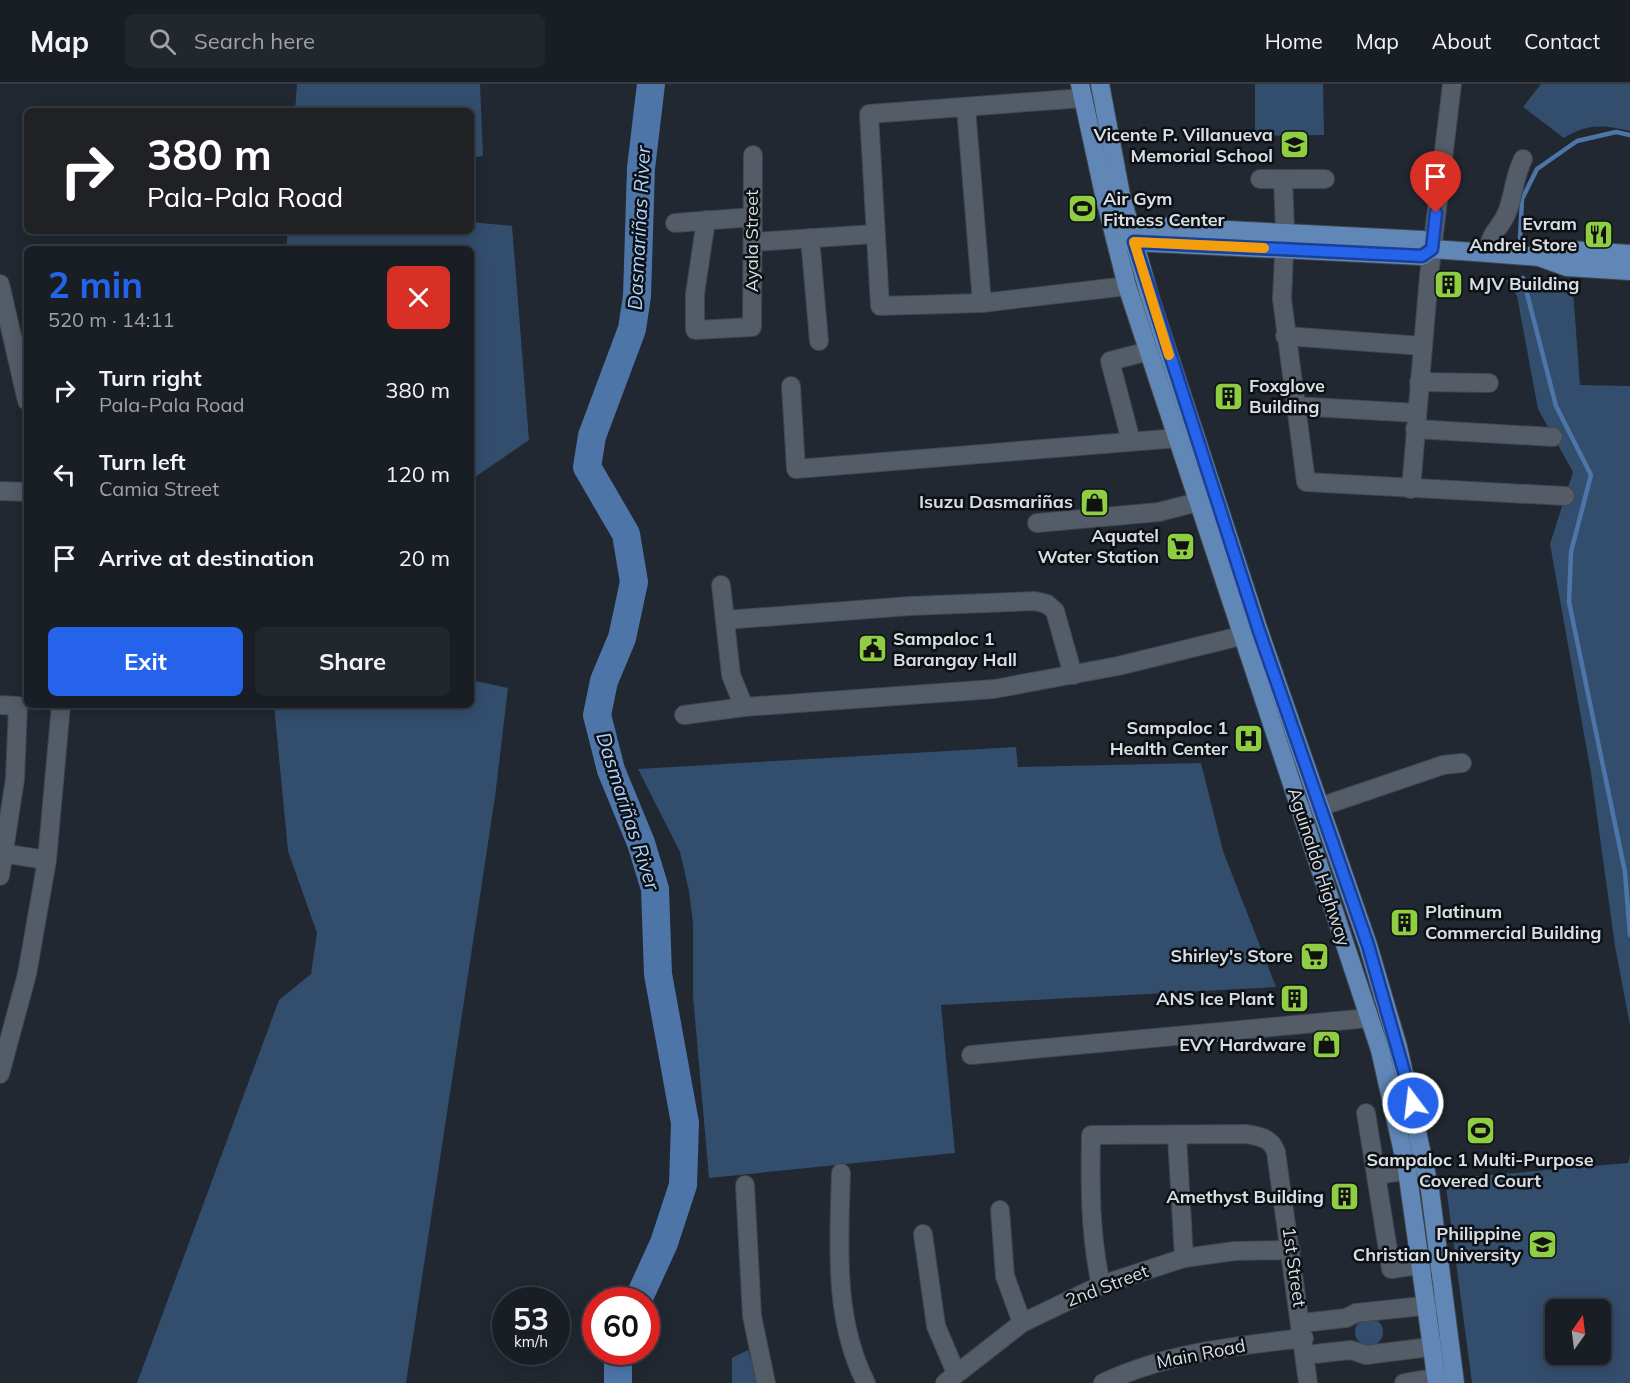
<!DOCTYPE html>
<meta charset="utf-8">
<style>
body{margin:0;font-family:Mulish,sans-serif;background:#22272d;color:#f1f3f6;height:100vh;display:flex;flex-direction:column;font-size:22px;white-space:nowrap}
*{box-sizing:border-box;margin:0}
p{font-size:20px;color:#9fa2a7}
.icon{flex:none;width:33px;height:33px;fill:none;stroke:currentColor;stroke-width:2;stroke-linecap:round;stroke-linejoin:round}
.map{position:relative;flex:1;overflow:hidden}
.drawer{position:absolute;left:24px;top:162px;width:450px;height:462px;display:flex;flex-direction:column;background:#191e25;border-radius:9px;box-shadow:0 3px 15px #0003,0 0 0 2px #373c42}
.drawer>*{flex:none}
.top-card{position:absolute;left:24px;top:24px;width:450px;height:126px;border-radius:9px;box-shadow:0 3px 15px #0003,0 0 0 2px #373c42;background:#202124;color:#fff;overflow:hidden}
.needle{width:39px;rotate:14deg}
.buttons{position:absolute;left:1545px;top:1215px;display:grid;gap:12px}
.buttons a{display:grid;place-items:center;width:66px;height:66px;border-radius:9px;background:#191e25;box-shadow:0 3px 15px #0003,0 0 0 2px #373c42;font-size:30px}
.speed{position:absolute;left:492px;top:1203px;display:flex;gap:12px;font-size:30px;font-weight:700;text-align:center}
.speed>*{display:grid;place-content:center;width:78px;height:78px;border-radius:50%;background:#191e25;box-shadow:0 3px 15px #0003,0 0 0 2px #373c42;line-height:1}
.speed small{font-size:15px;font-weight:400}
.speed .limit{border:9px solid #d22;background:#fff;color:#111}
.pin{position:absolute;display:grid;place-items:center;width:51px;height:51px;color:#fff;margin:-62px -26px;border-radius:50% 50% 50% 0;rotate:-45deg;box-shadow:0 0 6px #0007}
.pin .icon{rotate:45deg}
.me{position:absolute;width:66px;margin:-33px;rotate:345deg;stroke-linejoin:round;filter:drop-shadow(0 0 4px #0008)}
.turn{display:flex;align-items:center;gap:21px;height:126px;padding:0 24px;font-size:27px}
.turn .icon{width:78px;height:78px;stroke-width:2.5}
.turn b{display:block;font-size:42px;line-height:51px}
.round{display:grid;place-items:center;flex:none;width:63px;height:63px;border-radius:9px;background:#22272d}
.summary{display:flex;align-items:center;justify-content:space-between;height:102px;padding:0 24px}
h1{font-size:36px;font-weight:700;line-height:45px;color:#2563eb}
.cta{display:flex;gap:12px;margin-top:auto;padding:12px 24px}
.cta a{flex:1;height:69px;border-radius:9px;background:#2563eb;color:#fff;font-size:24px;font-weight:700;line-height:69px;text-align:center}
.cta a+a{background:#22272d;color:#f1f3f6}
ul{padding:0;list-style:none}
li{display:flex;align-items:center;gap:18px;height:84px;padding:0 24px}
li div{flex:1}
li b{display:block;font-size:22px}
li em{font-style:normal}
header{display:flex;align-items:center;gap:36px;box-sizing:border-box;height:84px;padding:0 30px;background:#191e25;border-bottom:2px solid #373c42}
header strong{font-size:28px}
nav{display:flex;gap:33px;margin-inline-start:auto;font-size:21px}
.search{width:420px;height:54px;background:#22272d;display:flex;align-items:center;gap:15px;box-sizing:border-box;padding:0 21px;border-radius:9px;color:#9fa2a7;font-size:22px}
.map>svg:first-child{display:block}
</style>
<header>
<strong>Map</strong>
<div class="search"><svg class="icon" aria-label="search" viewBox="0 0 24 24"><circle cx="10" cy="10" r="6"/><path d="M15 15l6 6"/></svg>Search here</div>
<nav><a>Home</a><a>Map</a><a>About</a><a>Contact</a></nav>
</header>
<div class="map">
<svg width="1630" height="1299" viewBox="0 0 1630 1299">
<rect width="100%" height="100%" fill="#212831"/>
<g fill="#334d6d" fill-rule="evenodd">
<path d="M297 0H480L483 72 471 74V27H295Z"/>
<path d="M1255 0H1323L1324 51 1255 52Z"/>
<path d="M1541 0H1630V47C1603 41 1588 39 1564 54L1523 23Z"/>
<path d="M471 138 512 142 529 356 471 396V165H286L288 147H471Z"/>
<path d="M1505 196 1573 206 1580 301 1630 302V941L1615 862 1591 689 1550 460 1573 388 1538 325 1517 212Z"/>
<path d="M471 596 508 604 495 713 406 1299H137L279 916 311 890 317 849 288 767 274 621H471Z"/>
<path d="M1016 663 1018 683 1201 679 1223 767 1276 903 941 921 955 1069 709 1094 693 912V839L689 807 680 768 638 685Z"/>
<path d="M1630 1071V1299H1472L1445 1095 1628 1079ZM1556 1226H1600V1270H1556Z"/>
<circle cx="1369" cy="1248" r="14"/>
<path d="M748 1266 758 1299H732V1274Z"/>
</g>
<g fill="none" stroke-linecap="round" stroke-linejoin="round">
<g stroke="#4d75a8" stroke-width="4.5">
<path d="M1520 154 1522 115 1537 85 1577 57 1616 48 1630 51"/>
<path d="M1523 194 1556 322 1591 391 1571 468 1569 518 1625 788 1630 851"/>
</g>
<g stroke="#4d75a8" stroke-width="28">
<path d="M638 1216 664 1159 683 1101 685 1039 658 890 655 805 641 759 611 686 597 631 604 597 622 554 634 498 626 450 587 383 592 352 632 245 637 212 641 84 651 0"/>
<path d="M618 1299V1268"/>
</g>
<defs>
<g id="minor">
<path d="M1083 14 869 30 880 222 982 219 1127 202"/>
<path d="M966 24 982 219"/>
<path d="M1260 95H1325"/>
<path d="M1283 95 1285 148 1282 215 1306 398 1565 412"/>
<path d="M706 136 695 210V246L752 243 753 71"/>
<path d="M675 139 752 133"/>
<path d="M810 154 819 257"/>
<path d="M753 158 875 150"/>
<path d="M1488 169C1491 144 1501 146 1508 126 1514 108 1514 94 1523 75"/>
<path d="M0 200 27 317"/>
<path d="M1285 252 1423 262"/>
<path d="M1419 298 1489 299"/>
<path d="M791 302 796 385 1178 354"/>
<path d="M1294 322 1417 329"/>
<path d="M1415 345 1553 353"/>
<path d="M1131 357 1110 277 1149 267"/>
<path d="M1411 405 1429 191 1452 0"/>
<path d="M0 407 27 408"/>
<path d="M1037 439 1159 428 1213 414"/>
<path d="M721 501 731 591 744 623"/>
<path d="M725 536 910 522 1035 517 1047 520 1055 527 1073 591"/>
<path d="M0 621 18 622 15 695 0 792"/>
<path d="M684 631 744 623 994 605 1118 582 1257 548"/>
<path d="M1302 729 1443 681 1462 679"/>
<path d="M0 769 47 776"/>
<path d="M971 971 1369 934"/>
<path d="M0 990 27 890 47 776 61 621"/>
<path d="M1366 1029 1391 1185 1440 1178"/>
<path d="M1177 1052 1184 1174"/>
<path d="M841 1089C839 1158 833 1235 866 1299"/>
<path d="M1376 1091 1422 1084"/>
<path d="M745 1101 752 1232 766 1299"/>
<path d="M1000 1126 1005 1192 1022 1239"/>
<path d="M923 1150 936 1242 956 1289"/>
<path d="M1101 1201C1090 1151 1090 1102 1091 1051L1247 1050C1261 1053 1271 1054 1276 1068L1308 1299"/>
<path d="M1302 1239 1346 1234 1356 1229 1441 1220"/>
<path d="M1305 1271 1351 1266 1366 1271 1446 1261"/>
<path d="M945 1299 1022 1239 1101 1201 1184 1174 1235 1167 1291 1166"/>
<path d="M1103 1299C1167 1269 1233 1262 1304 1254"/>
<path d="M1404 1299 1451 1291"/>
</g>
<g id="major">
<path d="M1080 0 1105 115 1127 202 1380 966 1407 1086 1437 1299"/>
<path d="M1100 0 1121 111 1149 210 1259 547 1368 861 1398 963 1430 1106 1455 1299"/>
<path d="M1122 146 1130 141 1423 156 1432 165"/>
<path d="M1124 155 1134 158 1422 172 1432 165 1488 169 1539 173 1567 183 1630 187"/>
<path d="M1539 173 1570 166 1630 170"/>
</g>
</defs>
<use href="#minor" stroke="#40464e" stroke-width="20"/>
<use href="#major" stroke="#40464e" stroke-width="20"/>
<use href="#minor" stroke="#545c67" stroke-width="18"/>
<use href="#major" stroke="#6187b6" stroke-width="18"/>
</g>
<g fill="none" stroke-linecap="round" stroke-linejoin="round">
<defs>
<path id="route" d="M1413 1019 1368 861 1259 547 1134 158 1422 172 1432 165 1436 129"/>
</defs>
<use href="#route" stroke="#184099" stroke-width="15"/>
<use href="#route" stroke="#2563eb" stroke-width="10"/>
<path stroke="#f59e0b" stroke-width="10" d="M1169 271 1134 158 1264 164"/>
</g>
<defs>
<symbol id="school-square" viewBox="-11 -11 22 22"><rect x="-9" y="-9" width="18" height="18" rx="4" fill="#8fcd42" stroke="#0d1115"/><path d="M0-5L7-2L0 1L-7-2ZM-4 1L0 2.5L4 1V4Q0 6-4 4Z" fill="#111"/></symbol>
<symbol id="stadium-square" viewBox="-11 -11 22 22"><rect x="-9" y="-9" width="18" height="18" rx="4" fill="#8fcd42" stroke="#0d1115"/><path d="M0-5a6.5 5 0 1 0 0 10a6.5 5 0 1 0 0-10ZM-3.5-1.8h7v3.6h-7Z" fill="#111"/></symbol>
<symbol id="restaurant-square" viewBox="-11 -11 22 22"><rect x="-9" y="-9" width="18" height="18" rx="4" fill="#8fcd42" stroke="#0d1115"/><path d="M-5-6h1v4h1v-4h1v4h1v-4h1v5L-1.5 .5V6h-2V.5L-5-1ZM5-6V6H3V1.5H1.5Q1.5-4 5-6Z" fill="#111"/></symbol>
<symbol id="building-square" viewBox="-11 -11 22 22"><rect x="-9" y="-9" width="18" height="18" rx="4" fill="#8fcd42" stroke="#0d1115"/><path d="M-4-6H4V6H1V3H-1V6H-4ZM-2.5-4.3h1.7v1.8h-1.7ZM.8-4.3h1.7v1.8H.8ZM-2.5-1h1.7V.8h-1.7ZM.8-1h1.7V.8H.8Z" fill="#111"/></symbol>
<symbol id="shop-square" viewBox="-11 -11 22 22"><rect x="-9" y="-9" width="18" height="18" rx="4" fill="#8fcd42" stroke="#0d1115"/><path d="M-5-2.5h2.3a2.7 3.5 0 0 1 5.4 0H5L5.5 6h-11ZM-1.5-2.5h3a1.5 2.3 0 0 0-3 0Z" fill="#111"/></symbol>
<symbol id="supermarket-square" viewBox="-11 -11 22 22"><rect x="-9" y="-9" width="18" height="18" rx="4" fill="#8fcd42" stroke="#0d1115"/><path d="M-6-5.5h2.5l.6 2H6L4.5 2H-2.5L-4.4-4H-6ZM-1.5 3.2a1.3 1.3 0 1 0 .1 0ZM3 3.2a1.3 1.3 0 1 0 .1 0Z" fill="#111"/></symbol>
<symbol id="civic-square" viewBox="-11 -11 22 22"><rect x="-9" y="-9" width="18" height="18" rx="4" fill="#8fcd42" stroke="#0d1115"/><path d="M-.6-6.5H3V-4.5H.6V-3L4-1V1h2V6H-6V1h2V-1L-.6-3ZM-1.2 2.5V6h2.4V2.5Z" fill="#111"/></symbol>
<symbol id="hospital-square" viewBox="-11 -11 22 22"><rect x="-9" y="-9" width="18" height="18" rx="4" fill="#8fcd42" stroke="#0d1115"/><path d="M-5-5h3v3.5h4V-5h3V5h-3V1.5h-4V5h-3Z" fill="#111"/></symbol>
<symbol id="university-square" viewBox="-11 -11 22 22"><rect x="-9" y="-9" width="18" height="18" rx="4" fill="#8fcd42" stroke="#0d1115"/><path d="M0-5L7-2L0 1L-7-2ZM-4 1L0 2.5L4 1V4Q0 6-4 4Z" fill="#111"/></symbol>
</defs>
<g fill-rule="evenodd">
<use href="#school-square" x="1278" y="44" width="33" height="33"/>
<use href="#stadium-square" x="1066" y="108" width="33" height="33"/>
<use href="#restaurant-square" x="1582" y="134" width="33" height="33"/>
<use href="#building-square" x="1432" y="184" width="33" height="33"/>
<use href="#building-square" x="1212" y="296" width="33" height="33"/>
<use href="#shop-square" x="1078" y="402" width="33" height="33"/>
<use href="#supermarket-square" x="1164" y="446" width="33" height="33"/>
<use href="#civic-square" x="856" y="548" width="33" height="33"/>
<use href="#hospital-square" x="1232" y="638" width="33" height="33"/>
<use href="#building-square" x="1388" y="822" width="33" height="33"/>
<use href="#supermarket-square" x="1298" y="856" width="33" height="33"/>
<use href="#building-square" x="1278" y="898" width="33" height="33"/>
<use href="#shop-square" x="1310" y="944" width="33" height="33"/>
<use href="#stadium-square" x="1464" y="1030" width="33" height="33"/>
<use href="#building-square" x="1328" y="1096" width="33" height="33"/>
<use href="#university-square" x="1526" y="1144" width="33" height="33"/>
</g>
<g text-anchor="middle" stroke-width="5" stroke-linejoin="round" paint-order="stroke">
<g font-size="18" font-weight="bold" fill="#d9dee4" stroke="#0d1115" text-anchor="end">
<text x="1273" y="57">Vicente P. Villanueva<tspan x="1273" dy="21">Memorial School</tspan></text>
<text x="1103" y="121" text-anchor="start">Air Gym<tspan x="1103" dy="21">Fitness Center</tspan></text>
<text x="1577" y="146">Evram<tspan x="1577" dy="21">Andrei Store</tspan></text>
<text x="1469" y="206" text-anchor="start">MJV Building</text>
<text x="1249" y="308" text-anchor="start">Foxglove<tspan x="1249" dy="21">Building</tspan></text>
<text x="1073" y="424">Isuzu Dasmariñas</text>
<text x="1159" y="458">Aquatel<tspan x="1159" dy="21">Water Station</tspan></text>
<text x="893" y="561" text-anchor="start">Sampaloc 1<tspan x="893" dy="21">Barangay Hall</tspan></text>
<text x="1228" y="650">Sampaloc 1<tspan x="1228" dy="21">Health Center</tspan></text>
<text x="1425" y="834" text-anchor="start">Platinum<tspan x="1425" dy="21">Commercial Building</tspan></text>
<text x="1293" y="878">Shirley's Store</text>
<text x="1274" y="921">ANS Ice Plant</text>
<text x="1306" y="967">EVY Hardware</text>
<text x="1480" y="1082" text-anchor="middle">Sampaloc 1 Multi-Purpose<tspan x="1480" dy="21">Covered Court</tspan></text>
<text x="1324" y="1119">Amethyst Building</text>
<text x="1521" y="1156">Philippine<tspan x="1521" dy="21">Christian University</tspan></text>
</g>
<g font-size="18" fill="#d9dee4" stroke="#0d1115">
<text transform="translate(752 157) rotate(-90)" y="6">Ayala Street</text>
<text transform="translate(1319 783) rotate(72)" y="6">Aguinaldo Highway</text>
<text transform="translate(1294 1183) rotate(82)" y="6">1st Street</text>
<text transform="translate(1107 1202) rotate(-21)" y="6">2nd Street</text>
<text transform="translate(1201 1270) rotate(-11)" y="6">Main Road</text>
</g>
<g font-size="20" font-style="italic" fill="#afd2fe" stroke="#0d1115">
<text transform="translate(639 144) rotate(-87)" y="7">Dasmariñas River</text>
<text transform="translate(628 727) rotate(72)" y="7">Dasmariñas River</text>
</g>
</g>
</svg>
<div class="buttons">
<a><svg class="needle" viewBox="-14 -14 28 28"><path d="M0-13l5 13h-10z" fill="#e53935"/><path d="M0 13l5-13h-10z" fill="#9fa2a7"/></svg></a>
</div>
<div class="speed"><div>53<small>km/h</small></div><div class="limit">60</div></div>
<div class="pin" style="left:1436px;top:129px;background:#d93025"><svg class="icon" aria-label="arrive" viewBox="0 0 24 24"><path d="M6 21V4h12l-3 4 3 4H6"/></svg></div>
<svg class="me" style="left:1413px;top:1019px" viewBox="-20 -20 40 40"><circle r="17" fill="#2563eb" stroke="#fff" stroke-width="3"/><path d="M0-11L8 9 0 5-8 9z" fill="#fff"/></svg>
<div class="top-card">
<div class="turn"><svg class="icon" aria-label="right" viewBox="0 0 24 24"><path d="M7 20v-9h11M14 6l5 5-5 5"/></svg><div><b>380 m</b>Pala-Pala Road</div></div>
</div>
<section class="drawer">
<div class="summary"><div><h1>2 min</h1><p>520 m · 14:11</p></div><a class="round" style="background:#d93025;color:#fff"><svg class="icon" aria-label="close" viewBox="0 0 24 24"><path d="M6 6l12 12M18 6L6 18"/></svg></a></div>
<ul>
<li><svg class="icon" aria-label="right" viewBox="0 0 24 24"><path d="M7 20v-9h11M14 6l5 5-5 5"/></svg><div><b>Turn right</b><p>Pala-Pala Road</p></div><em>380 m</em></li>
<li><svg class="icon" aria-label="left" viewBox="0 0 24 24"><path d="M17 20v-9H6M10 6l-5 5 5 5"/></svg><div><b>Turn left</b><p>Camia Street</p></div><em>120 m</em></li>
<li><svg class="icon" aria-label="arrive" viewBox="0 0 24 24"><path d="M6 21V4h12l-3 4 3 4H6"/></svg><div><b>Arrive at destination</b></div><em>20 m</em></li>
</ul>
<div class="cta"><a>Exit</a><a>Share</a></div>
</section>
</div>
